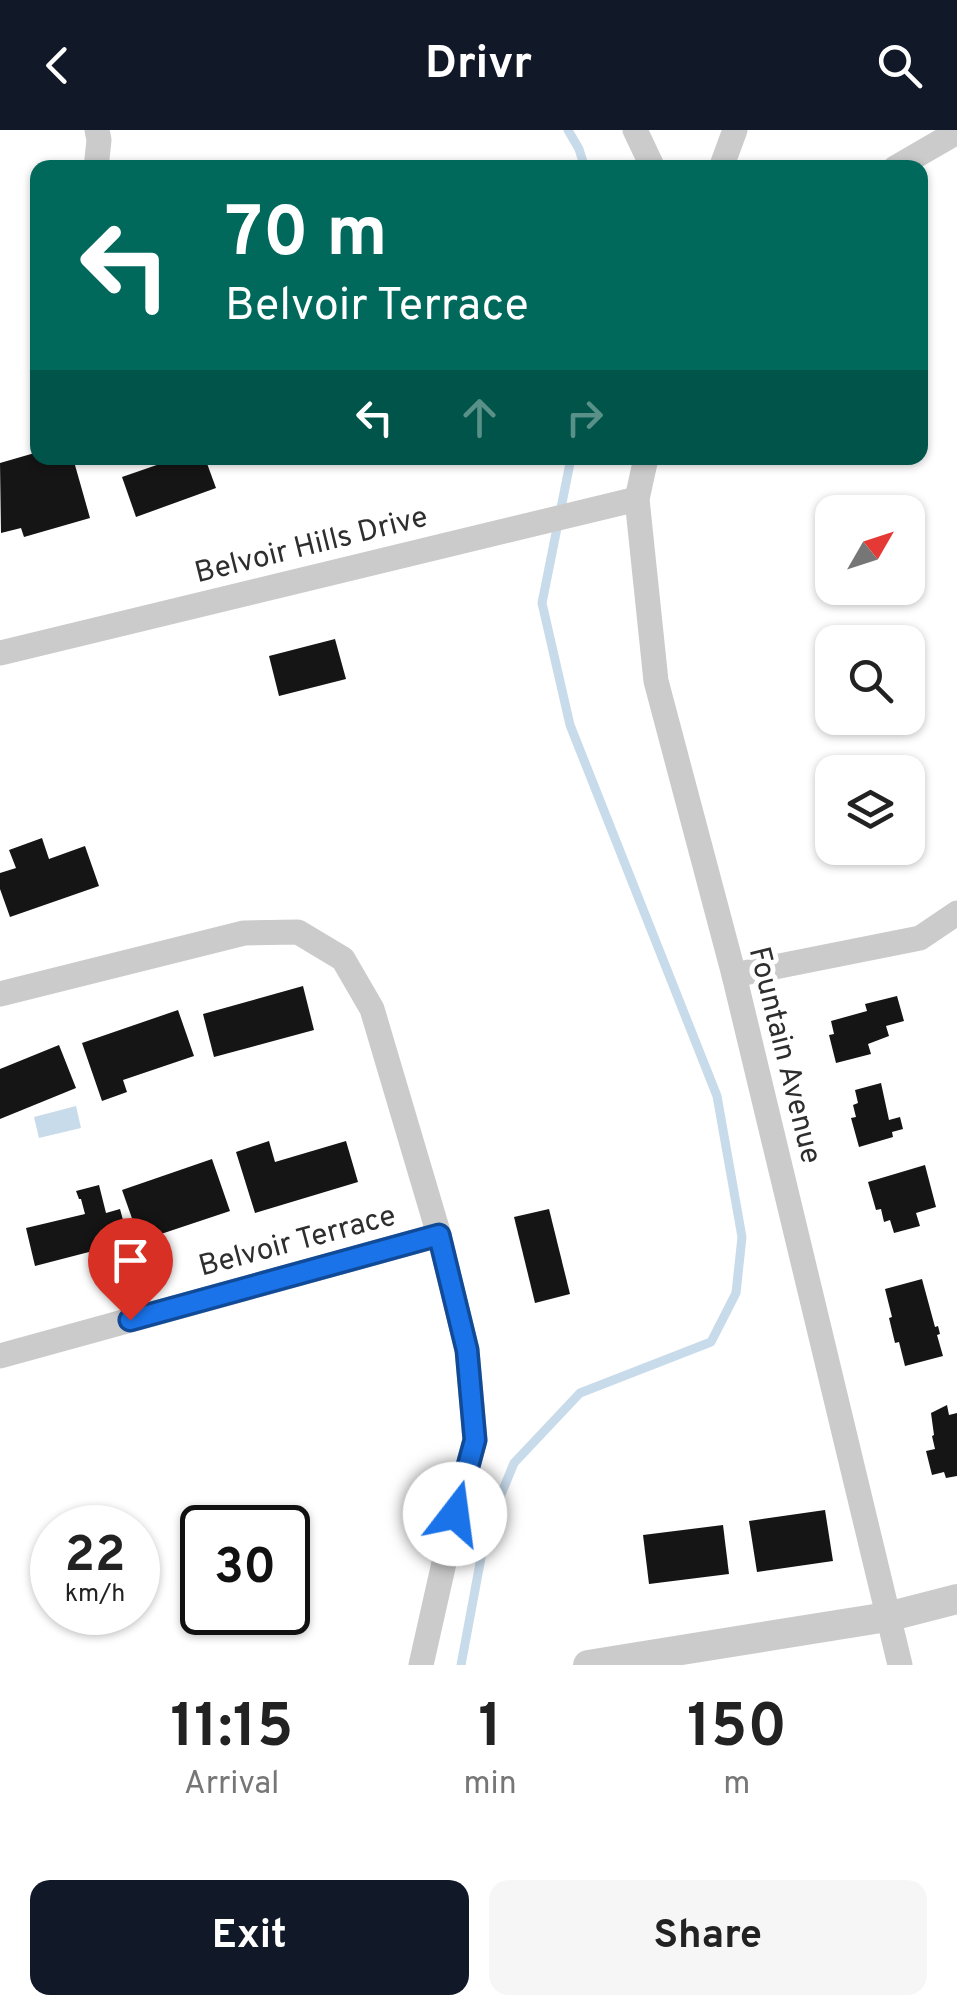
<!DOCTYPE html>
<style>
body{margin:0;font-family:Overpass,sans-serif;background:#f6f6f6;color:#222;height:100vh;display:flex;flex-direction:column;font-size:38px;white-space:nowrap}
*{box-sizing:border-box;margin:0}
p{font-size:32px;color:#767676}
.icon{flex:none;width:55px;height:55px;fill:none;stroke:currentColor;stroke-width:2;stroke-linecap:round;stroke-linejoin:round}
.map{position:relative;height:1535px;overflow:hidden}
.panel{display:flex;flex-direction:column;background:#fff;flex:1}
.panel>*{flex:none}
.top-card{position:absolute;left:30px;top:30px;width:898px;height:305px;border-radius:20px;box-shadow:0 2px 8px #0004;background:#00695c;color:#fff;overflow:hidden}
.needle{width:65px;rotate:51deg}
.buttons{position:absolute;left:815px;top:365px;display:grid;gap:20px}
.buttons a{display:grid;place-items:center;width:110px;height:110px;border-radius:20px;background:#fff;box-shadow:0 2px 8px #0004;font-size:50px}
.speed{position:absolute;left:30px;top:1375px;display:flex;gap:20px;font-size:50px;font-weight:700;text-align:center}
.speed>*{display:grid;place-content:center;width:130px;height:130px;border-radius:50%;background:#fff;box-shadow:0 2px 8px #0004;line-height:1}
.speed small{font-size:25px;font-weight:400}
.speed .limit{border:5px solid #111;border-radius:15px;background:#fff;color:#111}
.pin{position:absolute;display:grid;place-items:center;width:85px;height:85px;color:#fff;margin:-102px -42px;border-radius:50% 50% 50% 0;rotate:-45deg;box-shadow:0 0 10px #0007}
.pin .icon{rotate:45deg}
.me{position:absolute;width:110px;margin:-55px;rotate:15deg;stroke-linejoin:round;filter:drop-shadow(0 0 8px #0008)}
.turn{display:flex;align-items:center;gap:35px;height:210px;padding:0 30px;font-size:45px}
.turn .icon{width:130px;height:130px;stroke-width:2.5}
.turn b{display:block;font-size:70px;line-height:85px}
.lanes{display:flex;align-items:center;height:95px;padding:0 30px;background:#0003;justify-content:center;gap:50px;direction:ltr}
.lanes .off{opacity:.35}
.eta{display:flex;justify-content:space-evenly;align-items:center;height:170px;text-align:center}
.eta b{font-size:60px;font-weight:700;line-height:70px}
.primary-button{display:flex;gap:20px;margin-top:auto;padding:20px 30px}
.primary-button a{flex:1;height:115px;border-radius:20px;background:#111827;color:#fff;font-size:40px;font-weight:700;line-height:115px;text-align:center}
.primary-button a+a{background:#f6f6f6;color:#222}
header{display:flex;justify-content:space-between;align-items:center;height:130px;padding:0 30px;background:#111827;color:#fff;font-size:45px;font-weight:700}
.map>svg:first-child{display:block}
</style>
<header><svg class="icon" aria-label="back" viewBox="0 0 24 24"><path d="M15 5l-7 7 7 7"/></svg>Drivr<svg class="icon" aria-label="search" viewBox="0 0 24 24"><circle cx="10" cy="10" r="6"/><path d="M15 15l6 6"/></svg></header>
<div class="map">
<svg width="957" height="1535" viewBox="0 0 957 1535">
<rect width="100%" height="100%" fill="#fff"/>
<path fill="#c8dbeb" d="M76 976 81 998 39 1008 34 987Z"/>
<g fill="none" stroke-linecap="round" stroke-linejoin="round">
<g stroke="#c8dbeb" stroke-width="9">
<path d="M568 0 579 19 585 38"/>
<path d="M461 1535 486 1401 514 1333 580 1263 711 1212 736 1163 742 1107 717 966 570 595 542 473 571 328"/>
</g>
</g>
<g fill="#151515">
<path d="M38 322V328H73L90 388 24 407 21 398 1 403 0 333Z"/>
<path d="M177 328H205L216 358 136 387 122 347Z"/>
<path d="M335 509 346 549 279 566 269 526Z"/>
<path d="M42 708 49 729 85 716 99 756 10 787 0 759V743L16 738 9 720Z"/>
<path d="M303 856 314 900 214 927 203 884Z"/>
<path d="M897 866 904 891 886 896 889 906 868 914 871 924 836 933 829 905 834 904 831 891 867 881 865 874Z"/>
<path d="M178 880 194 926 123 950 127 962 102 971 82 913Z"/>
<path d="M59 915 76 958 0 989V939Z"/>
<path d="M881 953 889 990 900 987 903 999 892 1002 893 1007 859 1017 851 988 856 987 853 975 858 973 855 960Z"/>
<path d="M269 1011 275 1032 346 1011 358 1052 255 1083 236 1022Z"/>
<path d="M212 1029 230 1081 140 1111 122 1060Z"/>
<path d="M925 1035 936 1077 916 1083 920 1096 894 1103 890 1090 884 1092 881 1079 876 1080 868 1052Z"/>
<path d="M99 1055 106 1083 120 1079 128 1108 114 1111 116 1115 35 1136 26 1098 85 1084 81 1069H79L76 1061Z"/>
<path d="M549 1079 570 1164 535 1173 514 1087Z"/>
<path d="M922 1149 935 1197 938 1196 940 1204 937 1205 943 1226 905 1236 899 1212 895 1213 889 1188 892 1187 885 1159Z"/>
<path d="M947 1275 949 1285 957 1283V1346L946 1348 944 1342 932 1345 926 1321 935 1319 932 1306 934 1305 931 1283Z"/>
<path d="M825 1380 833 1431 757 1442 749 1391Z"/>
<path d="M723 1395 729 1444 649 1454 643 1405Z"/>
</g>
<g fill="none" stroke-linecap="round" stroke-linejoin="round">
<g stroke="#cbcbcb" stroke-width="25">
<path d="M635 0 653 38"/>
<path d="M96 38 99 10 97 0"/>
<path d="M721 38 735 0"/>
<path d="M895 38 957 2"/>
<path d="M646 328 637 369 656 551 734 845 900 1535"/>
<path d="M0 523 637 369"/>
<path d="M734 845 920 808 957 783"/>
<path d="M0 864 244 803 298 802 343 829 372 879 439 1105 467 1220 475 1310 455 1384 421 1535"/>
<path d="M0 1226 439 1105"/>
</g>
<path stroke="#cbcbcb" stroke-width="30" d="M588 1535 887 1487 957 1469"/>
</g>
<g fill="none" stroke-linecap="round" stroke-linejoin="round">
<defs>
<path id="route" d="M130 1190 439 1105 467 1220 475 1310 455 1384"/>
</defs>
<use href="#route" stroke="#114b97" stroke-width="25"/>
<use href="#route" stroke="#1a73e8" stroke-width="18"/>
</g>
<g text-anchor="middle" stroke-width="10" stroke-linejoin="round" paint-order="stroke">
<g font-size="30" fill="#2e2e2e" stroke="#fff">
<text transform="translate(311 414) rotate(-14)" y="10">Belvoir Hills Drive</text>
<text transform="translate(786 925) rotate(76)" y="10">Fountain Avenue</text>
<text transform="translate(297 1110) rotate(-15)" y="10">Belvoir Terrace</text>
</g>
</g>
</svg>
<div class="buttons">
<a><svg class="needle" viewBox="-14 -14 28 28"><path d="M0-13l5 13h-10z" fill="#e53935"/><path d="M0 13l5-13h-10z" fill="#767676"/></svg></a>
<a><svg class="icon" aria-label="search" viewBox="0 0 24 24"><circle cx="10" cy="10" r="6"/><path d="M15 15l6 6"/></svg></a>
<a><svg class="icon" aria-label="layers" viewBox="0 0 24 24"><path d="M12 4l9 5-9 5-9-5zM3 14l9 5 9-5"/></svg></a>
</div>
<div class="speed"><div>22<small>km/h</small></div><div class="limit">30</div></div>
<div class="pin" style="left:130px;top:1190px;background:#d93025"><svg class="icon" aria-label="arrive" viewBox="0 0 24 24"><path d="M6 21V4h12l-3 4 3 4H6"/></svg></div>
<svg class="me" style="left:455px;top:1384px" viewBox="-20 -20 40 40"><circle r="19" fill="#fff"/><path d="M0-13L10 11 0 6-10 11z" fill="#1a73e8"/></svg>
<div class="top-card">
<div class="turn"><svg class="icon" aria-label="left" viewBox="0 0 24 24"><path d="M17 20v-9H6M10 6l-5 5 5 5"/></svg><div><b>70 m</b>Belvoir Terrace</div></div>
<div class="lanes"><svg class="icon" aria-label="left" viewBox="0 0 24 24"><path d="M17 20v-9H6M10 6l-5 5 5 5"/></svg><svg class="icon off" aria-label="ahead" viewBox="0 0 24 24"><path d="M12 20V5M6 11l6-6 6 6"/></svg><svg class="icon off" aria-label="right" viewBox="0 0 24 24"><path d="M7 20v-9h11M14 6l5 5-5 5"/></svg></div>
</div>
</div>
<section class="panel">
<div class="eta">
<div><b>11:15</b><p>Arrival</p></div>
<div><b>1</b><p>min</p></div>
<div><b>150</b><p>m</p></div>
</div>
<div class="primary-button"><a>Exit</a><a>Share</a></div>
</section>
